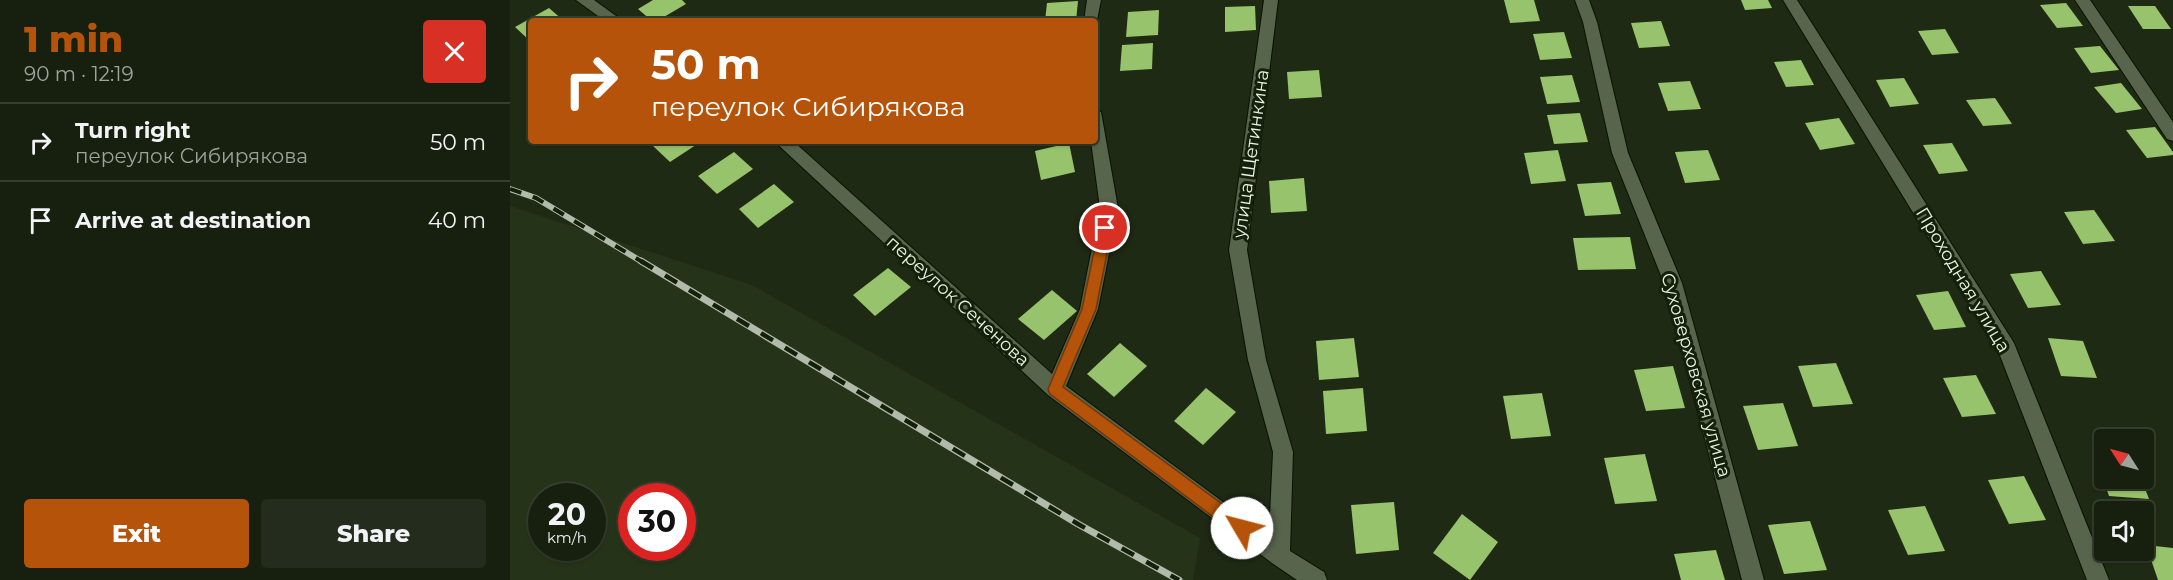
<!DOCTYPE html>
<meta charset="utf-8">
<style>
body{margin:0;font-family:Montserrat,sans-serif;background:#242d1d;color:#f1f3f6;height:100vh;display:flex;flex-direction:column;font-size:22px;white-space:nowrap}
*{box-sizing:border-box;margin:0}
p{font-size:20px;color:#9ea39e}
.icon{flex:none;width:33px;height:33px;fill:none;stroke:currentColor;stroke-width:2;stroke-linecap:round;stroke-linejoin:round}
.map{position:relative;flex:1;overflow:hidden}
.drawer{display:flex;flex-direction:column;background:#17200f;width:510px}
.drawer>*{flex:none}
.top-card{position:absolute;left:18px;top:18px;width:570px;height:126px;border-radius:6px;box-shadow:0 2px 4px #0004,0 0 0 2px #363e2f;background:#b45309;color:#fff;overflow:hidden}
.needle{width:39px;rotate:306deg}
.buttons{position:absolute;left:1584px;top:429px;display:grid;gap:12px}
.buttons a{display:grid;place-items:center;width:60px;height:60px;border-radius:6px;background:#17200f;box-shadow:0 2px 4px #0004,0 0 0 2px #363e2f;font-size:30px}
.speed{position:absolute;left:18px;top:483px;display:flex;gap:12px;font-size:30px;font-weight:700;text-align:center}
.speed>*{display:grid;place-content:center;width:78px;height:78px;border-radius:50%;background:#17200f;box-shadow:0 2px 4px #0004,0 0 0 2px #363e2f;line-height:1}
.speed small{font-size:15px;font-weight:400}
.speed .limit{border:9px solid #d22;background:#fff;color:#111}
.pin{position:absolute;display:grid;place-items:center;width:51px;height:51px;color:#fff;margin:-26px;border:3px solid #fff;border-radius:50%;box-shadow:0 2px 6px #0007}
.me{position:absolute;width:66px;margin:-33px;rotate:307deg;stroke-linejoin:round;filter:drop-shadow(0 0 4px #0008)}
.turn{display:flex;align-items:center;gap:21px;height:126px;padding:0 24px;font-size:27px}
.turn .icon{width:78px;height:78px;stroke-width:2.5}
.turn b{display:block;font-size:42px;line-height:51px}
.round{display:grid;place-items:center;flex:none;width:63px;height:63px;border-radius:6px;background:#242d1d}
.head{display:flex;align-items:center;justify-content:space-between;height:102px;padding:0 24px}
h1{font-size:36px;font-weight:800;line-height:45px;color:#b45309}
.cta{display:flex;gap:12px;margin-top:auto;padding:12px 24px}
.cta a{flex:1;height:69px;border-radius:6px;background:#b45309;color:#fff;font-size:24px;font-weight:800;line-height:69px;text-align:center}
.cta a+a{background:#242d1d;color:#f1f3f6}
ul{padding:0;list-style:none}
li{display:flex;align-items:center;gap:18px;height:78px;padding:0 24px;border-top:2px solid #363e2f}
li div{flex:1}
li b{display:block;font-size:22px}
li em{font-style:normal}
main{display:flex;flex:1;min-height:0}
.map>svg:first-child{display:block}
</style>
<main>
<section class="drawer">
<div class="head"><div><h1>1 min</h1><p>90 m · 12:19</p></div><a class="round" style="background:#d93025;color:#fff"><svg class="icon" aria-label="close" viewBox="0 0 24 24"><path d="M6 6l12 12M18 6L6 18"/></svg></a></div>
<ul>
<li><svg class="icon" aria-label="right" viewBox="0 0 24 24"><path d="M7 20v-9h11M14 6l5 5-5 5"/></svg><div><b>Turn right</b><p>переулок Сибирякова</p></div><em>50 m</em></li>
<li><svg class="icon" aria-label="arrive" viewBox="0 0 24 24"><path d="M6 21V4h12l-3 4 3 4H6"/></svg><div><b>Arrive at destination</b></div><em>40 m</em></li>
</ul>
<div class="cta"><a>Exit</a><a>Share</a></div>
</section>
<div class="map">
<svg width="1663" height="580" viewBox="0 0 1663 580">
<rect width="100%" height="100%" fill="#1f2a14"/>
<path fill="#253418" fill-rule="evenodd" d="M0 206 242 285 690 538 683 580H0ZM32 496H82V548H32ZM122 496H172V548H122Z"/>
<g fill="#97c36c">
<path d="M143 0H172L176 4 147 21H142L128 9Z"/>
<path d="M994 0H1024L1030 21 1000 23Z"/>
<path d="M1231 0H1258L1262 8 1235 10Z"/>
<path d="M568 1 566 21H535L537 3Z"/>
<path d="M1556 3 1573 26 1547 28 1530 5Z"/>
<path d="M745 6 746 30 715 32V7Z"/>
<path d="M1618 6H1645L1661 29H1633Z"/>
<path d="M39 8 54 21H21L20 41 5 27Z"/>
<path d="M649 10 648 35 616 37 618 12Z"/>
<path d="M1151 21 1160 46 1129 48 1121 23Z"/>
<path d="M1435 29 1449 53 1422 55 1408 31Z"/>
<path d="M1054 32 1062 58 1030 60 1023 34Z"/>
<path d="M643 43 642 69 610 71 612 45Z"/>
<path d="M1590 46 1609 70 1581 73 1564 48Z"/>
<path d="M1291 60 1304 85 1276 87 1264 62Z"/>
<path d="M809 70 812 97 779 99 777 72Z"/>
<path d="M1062 75 1070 102 1037 104 1030 77Z"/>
<path d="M1394 78 1409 104 1380 107 1366 80Z"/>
<path d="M1180 81 1191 109 1158 111 1148 83Z"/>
<path d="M1611 83 1632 109 1606 113 1584 87Z"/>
<path d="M1485 98 1502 124 1473 126 1456 100Z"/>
<path d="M1070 113 1078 142 1044 144 1037 115Z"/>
<path d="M1329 118 1345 144 1310 150 1295 123Z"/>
<path d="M1645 127 1663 152V155L1637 158 1616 130Z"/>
<path d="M148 141H192L160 162 142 145Z"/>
<path d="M559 143 565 172 531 180 525 151Z"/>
<path d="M1442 143 1458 171 1429 174 1413 145Z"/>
<path d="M1048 150 1056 181 1021 184 1014 153Z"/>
<path d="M1198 150 1210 180 1175 183 1165 152Z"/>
<path d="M224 152 243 169 207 194 188 176Z"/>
<path d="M794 178 797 211 761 213 759 181Z"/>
<path d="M1101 182 1111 214 1075 216 1067 184Z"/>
<path d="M264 184 284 202 248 228 229 209Z"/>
<path d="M1584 210 1605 241 1573 244 1554 212Z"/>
<path d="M1120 237 1126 269 1068 270 1063 238Z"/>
<path d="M378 268 401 287 365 316 343 295Z"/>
<path d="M1531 271 1551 305 1518 308 1500 274Z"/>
<path d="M542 290 567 311 534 340 508 319Z"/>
<path d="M1438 291 1456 327 1424 330 1406 295Z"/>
<path d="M844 338 849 377 809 380 806 341Z"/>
<path d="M1538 338 1573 341 1587 378 1551 376Z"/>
<path d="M610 343 637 366 604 397 577 374Z"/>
<path d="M1326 363 1343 404 1303 407 1288 366Z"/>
<path d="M1163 366 1175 408 1136 411 1124 370Z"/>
<path d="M1466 375 1486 414 1452 417 1433 378Z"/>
<path d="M696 388 726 412 693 445 664 421Z"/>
<path d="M853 388 857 431 816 434 813 391Z"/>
<path d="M1032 393 1041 436 1001 439 993 396Z"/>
<path d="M1273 403 1288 446 1248 450 1233 406Z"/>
<path d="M1584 453 1594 454V478H1631L1639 499 1599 496Z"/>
<path d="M1135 454 1147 501 1105 504 1094 458Z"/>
<path d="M1514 476 1536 520 1499 524 1478 480Z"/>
<path d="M884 502 889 550 846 554 841 505Z"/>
<path d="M1415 506 1435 551 1398 555 1378 510Z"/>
<path d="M952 514 988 542 960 580 923 553Z"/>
<path d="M1300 521 1317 570 1274 574 1258 525Z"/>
<path d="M1636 545 1663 548V580H1648Z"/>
<path d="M1206 550 1215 580H1171L1164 554Z"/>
</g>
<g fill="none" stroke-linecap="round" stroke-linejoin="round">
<defs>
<g id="minor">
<path d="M66 0H84L113 21H95Z"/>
<path d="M577 0H591L586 25 585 21H574Z"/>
<path d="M754 0H768L737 250 756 360 783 452 780 551 814 572 817 580H787L762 563 538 395 264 141H283L542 374 570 309 590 208 581 141H585V110L591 112 608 208 588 309 556 386 759 536 763 452 738 360 719 250Z"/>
<path d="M1065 0H1079L1087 22 1118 153 1172 283 1254 580H1232L1154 283 1102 153 1073 22Z"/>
<path d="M1273 0H1287L1504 343 1599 580H1577L1489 353Z"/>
<path d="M1565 0H1580L1663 122V141L1657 139Z"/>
</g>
</defs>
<use href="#minor" stroke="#081201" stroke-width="2"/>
<use href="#minor" fill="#58654d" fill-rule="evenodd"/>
<defs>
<path id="rail-far1" d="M0 189 26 198 134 263"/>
<path id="rail" d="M131 261 568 524 669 580"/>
</defs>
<use href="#rail-far1" stroke="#b2bbab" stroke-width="6"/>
<use href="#rail" stroke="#b2bbab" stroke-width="7"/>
<use href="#rail-far1" stroke="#15200b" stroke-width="4" stroke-dasharray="12" stroke-linecap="butt"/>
<use href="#rail" stroke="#15200b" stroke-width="4.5" stroke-dasharray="14" stroke-linecap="butt"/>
</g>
<path fill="#b45309" stroke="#753606" stroke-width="1.5" d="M595 223 602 228 586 309 553 387 738 523 740 528 738 534 732 536 726 534 540 394 538 389 572 309 589 228Z"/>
<g text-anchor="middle" stroke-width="6" stroke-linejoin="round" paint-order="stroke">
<g font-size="18" fill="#eaf2e4" stroke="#15200b">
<text transform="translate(741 154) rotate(-82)" y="6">улица Щетинкина</text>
<text transform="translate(1453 280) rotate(59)" y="6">Проходная улица</text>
<text transform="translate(448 301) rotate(42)" y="6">переулок Сеченова</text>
<text transform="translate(1186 375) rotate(74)" y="6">Суховерховская улица</text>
</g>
</g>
</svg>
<div class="buttons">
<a><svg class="needle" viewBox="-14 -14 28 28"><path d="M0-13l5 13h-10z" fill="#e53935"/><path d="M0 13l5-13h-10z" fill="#9ea39e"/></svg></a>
<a><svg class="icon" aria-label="sound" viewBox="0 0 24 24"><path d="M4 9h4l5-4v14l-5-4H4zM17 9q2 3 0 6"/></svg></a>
</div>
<div class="speed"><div>20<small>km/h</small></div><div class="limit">30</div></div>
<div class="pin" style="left:595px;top:228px;background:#d93025"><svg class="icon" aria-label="arrive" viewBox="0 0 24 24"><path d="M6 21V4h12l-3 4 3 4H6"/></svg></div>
<svg class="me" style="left:732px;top:528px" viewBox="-20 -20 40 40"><circle r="19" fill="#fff"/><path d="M0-13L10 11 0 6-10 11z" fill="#b45309"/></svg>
<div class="top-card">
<div class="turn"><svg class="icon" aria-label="right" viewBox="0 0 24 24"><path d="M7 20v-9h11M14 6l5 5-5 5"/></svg><div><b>50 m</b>переулок Сибирякова</div></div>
</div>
</div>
</main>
